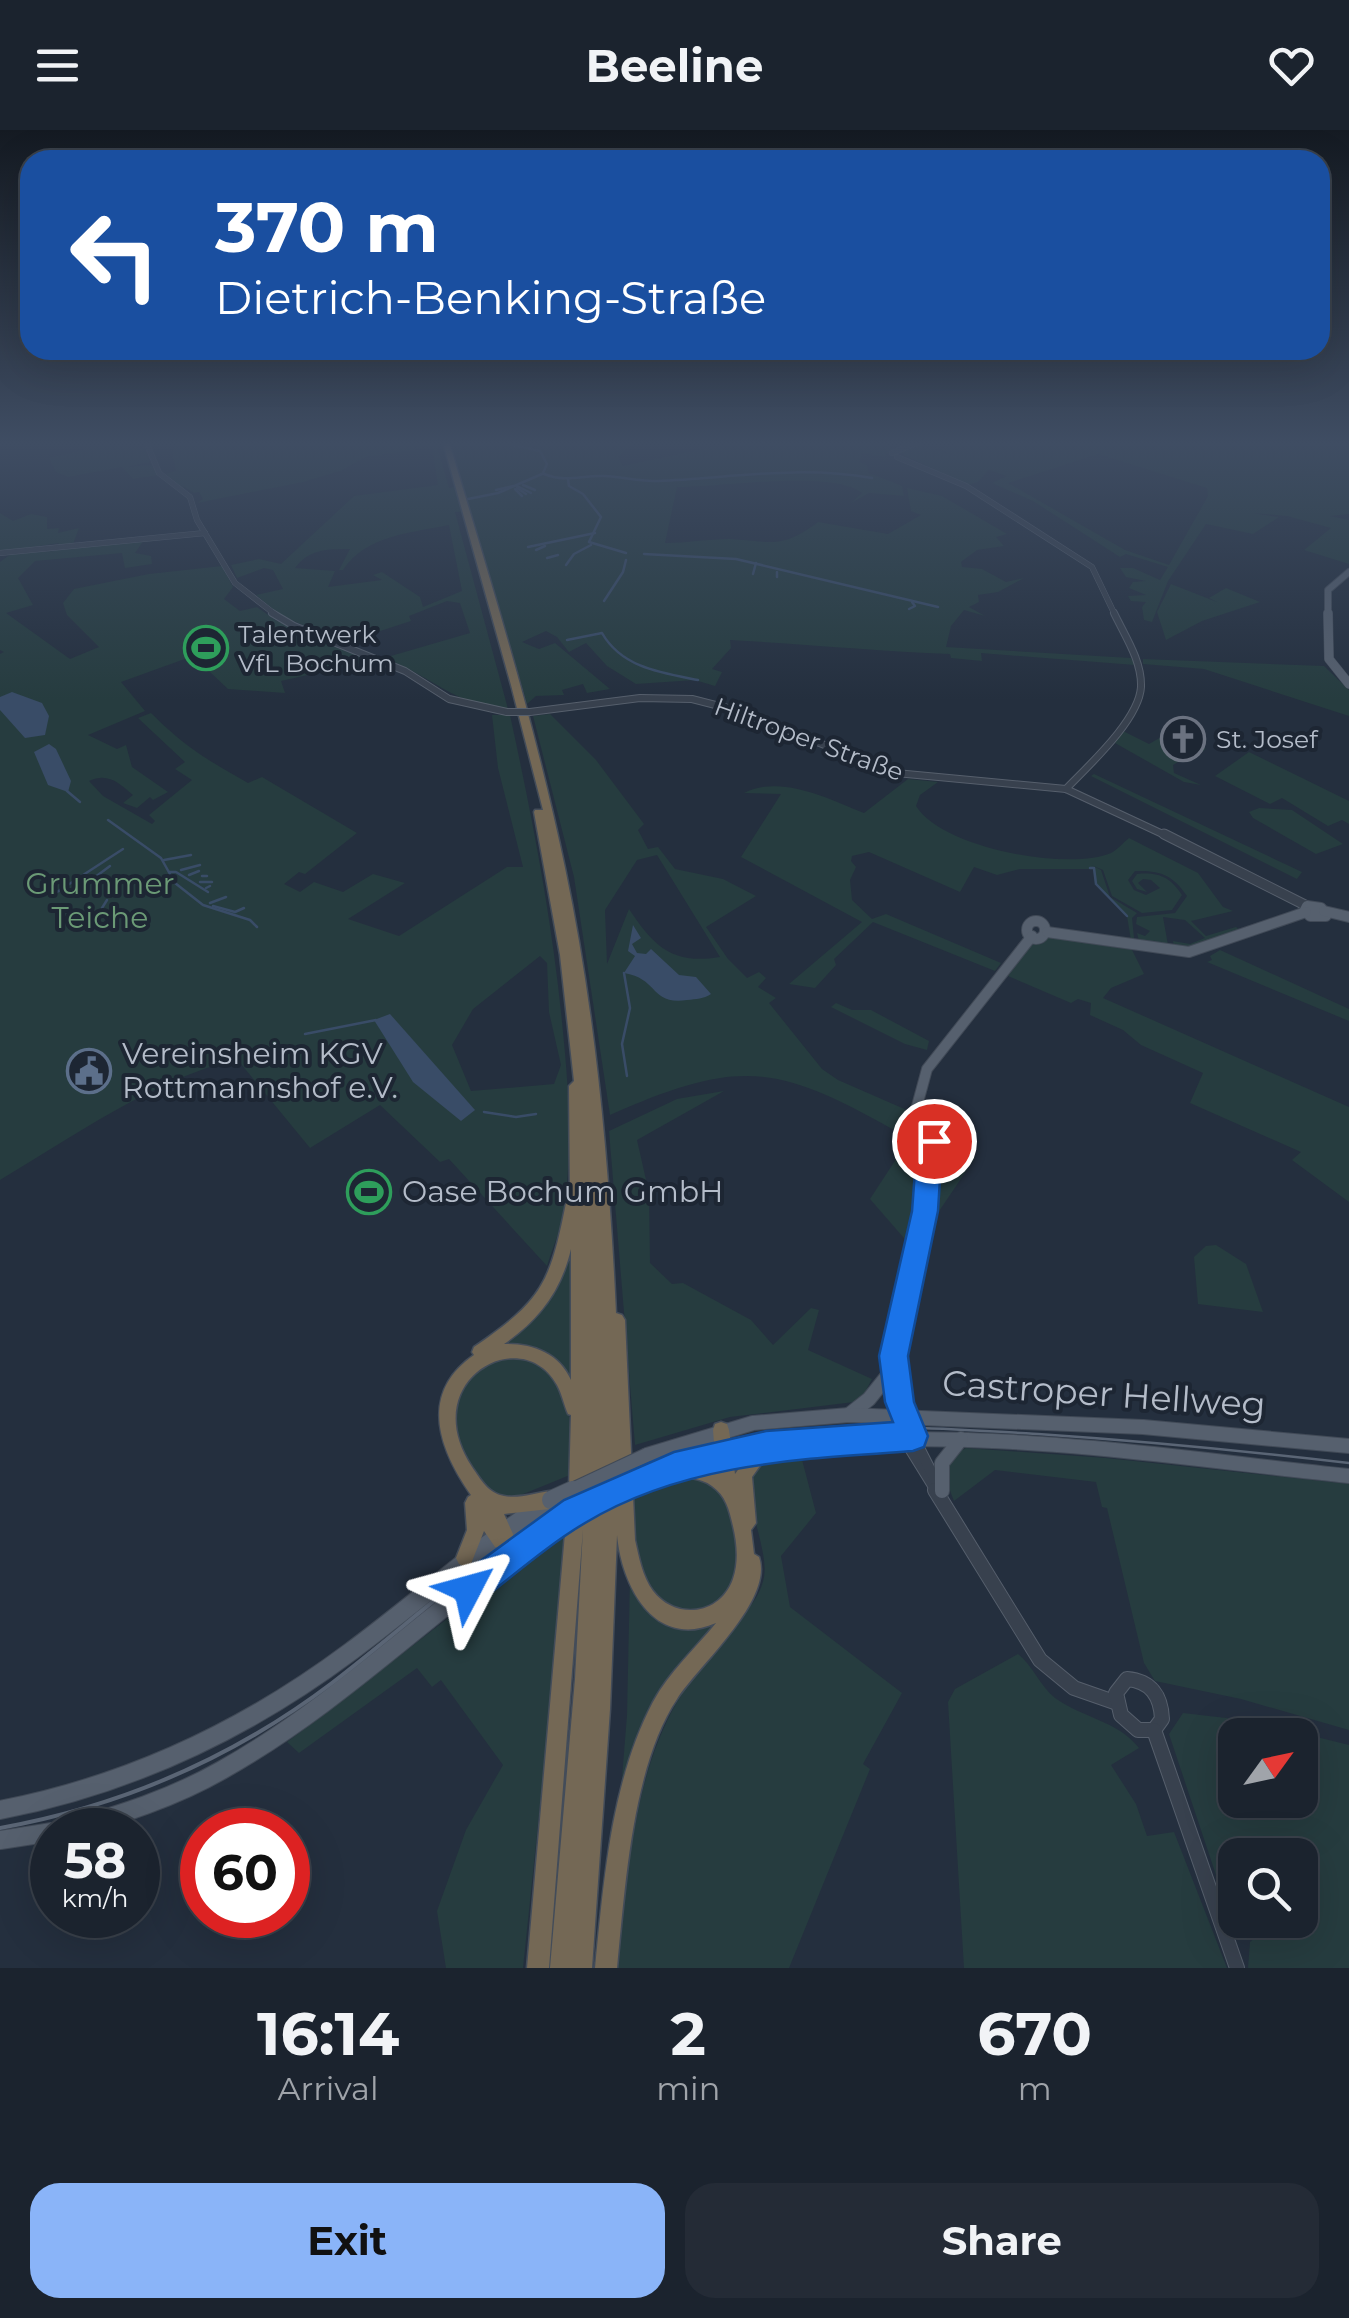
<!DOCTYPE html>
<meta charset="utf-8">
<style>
body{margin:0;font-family:Montserrat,sans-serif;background:#242b36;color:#f1f3f6;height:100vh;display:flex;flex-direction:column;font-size:38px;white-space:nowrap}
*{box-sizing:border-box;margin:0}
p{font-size:32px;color:#a0a4aa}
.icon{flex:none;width:55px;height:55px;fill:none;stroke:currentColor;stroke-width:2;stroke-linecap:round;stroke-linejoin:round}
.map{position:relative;height:1838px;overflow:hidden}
.sheet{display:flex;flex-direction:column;background:#1b232e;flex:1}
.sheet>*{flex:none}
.top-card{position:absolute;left:20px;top:20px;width:1310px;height:210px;border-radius:30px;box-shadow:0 10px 40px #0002,0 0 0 2px #39404a;background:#1a4fa0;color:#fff;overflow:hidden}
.needle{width:65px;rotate:57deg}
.buttons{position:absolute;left:1218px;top:1588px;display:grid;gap:20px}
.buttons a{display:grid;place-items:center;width:100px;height:100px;border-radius:20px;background:#1b232e;box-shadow:0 10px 40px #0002,0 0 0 2px #39404a;font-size:50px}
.speed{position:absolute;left:30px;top:1678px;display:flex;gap:20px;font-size:50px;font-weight:700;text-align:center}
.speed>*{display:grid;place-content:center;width:130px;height:130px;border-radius:50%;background:#1b232e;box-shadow:0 10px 40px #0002,0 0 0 2px #39404a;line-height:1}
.speed small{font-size:25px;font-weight:400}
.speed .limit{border:15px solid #d22;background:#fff;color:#111}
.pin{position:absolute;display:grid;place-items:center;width:85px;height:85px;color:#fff;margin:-42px;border:5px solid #fff;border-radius:50%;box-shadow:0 2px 10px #0007}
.me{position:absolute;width:110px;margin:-55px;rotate:51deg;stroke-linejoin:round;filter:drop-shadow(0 0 8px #0008)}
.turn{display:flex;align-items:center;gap:35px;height:210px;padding:0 30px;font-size:45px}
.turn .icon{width:130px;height:130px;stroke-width:2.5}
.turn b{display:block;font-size:70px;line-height:85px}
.eta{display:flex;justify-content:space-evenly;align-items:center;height:170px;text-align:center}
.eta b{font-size:60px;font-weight:700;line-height:70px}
.action{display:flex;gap:20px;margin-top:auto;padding:20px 30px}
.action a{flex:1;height:115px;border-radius:30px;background:#8ab4f8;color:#111;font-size:40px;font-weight:700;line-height:115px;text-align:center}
.action a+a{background:#242b36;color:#f1f3f6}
header{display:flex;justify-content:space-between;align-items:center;height:130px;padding:0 30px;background:#1b232e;font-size:45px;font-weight:700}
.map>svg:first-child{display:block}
</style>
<header><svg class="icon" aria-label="menu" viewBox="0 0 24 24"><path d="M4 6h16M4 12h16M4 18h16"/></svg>Beeline<svg class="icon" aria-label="heart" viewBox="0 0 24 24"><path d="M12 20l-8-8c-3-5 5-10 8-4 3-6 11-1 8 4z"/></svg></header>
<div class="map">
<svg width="1349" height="1838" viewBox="0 0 1349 1838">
<rect width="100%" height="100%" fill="#242f3e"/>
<g fill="#263c3f" fill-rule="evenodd">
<path d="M179 312H436L449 358 463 355 451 312H634L618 327 623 336 735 312H882L896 320 886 324 883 335 884 327 862 323 859 332 867 335 869 343 902 356 904 366 869 363 851 373 862 363C830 339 720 358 677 357L665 413C686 413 708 409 729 409 772 411 781 420 818 392L888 404 921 385 911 381 907 358 942 366 1007 404 996 407 1004 416 977 420 961 432 962 437 982 439 1006 452 1024 448 998 462 978 465 979 472 969 477 985 486 964 480 951 496 946 517 1131 528 1135 535 981 523 982 531 951 528 950 524C876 521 805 514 730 510L731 518 712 539 722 542 715 556 695 550 636 554 607 536 586 513 569 522 557 507 546 501 522 512 539 519 555 513 610 559 587 563 583 554 562 560 564 565 536 566 527 574 471 381 455 382 508 579C454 576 431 545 384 528L470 503 460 473 447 471 409 486 411 491 374 503 365 498 332 508 280 485 256 465 283 459 273 440 264 438 237 448 231 435 259 429 281 434 354 366 438 355 432 317 366 327 340 341 303 352 197 373 203 369 199 362 194 363 181 355 193 368 166 344 176 341 172 322ZM449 395 462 461 423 477 420 467 382 442 373 445 382 450 328 457 335 441 295 438C309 419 327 419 350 419L339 440H343C366 405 411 403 449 395Z"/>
<path d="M962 312H1349V384L1330 386 1349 390V434L1304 420 1331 398 1287 386 1252 383 1279 387 1253 404 1206 394 1168 451 1152 492 1144 490 1142 477 1146 472 1131 471 1128 466 1146 465 1129 458 1133 452 1146 451 1126 447 1120 438H1133L1160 450 1168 437 1126 424 1120 427 1033 371 992 353 1007 346 989 340 978 352 967 355 898 322 917 314 956 326 939 319ZM1098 324 1207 358 1208 366 1169 435 1125 420 1008 353Z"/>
<path d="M106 314 144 319 150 332 126 337 152 335 158 345 133 349 122 337 68 347 56 342 49 328Z"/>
<path d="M0 383 13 391 31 384 47 387V399L59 398 58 403 79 398 73 414 146 407 135 423 151 426 152 434 125 438 122 423 35 431 18 448 33 475 6 483 70 529 99 517 67 485 63 473 74 459 149 444 222 436 233 457 224 469 240 481 257 477 275 490 318 508 286 503 320 511 370 531 281 551 285 563 228 559 193 526 121 552 145 581 88 605 117 619 126 615 132 637 168 662 153 670 150 667 137 678 123 673 133 665C119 653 108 642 89 651L103 666 152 694 155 691 149 685 192 650 175 639 185 632 138 588 151 583C185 617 206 629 248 653L262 647 357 703 305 744 299 742 284 754 300 762 314 752 343 762 373 744 405 753 348 789 399 806 507 737H523L498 638 492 585H510C533 691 553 794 563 902 569 962 573 1025 563 1085 560 1102 552 1119 547 1136L449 1029 440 1032 380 975 310 1018 237 929C152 950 74 1006 0 1050V524L4 522 0 520V432L11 424 54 421 59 413 0 422ZM540 826 547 833 549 882 561 935 554 954 471 961 452 915 473 879Z"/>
<path d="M1171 454 1217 472 1209 468 1226 458 1260 472 1202 491 1166 510 1157 482Z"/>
<path d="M1143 529 1324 536 1349 560V586L1204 539 1143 534Z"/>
<path d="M550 584 596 630 644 694 638 700 648 719 658 717 675 739 723 749 756 766 706 797 728 829 747 848 759 842 766 848 758 857 776 868 769 873 822 939 838 950 909 981 913 1004 903 1005C779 935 743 926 610 985L574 747 533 586ZM657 725 720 827C673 835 654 817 629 779L607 834 605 780 637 730Z"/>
<path d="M1123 601 1149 614 1163 606 1182 617 1194 613 1206 619 1189 632 1183 629 1173 635 1174 643 1201 655 1184 652 1115 613Z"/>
<path d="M1249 622 1349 671V694L1342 690 1328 696 1282 668 1270 674 1215 646Z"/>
<path d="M1094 644 1302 742 1297 749 1091 646Z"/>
<path d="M908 649 938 652 920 665 916 676C943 719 1069 741 1111 723 1117 720 1124 712 1129 708L1198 743 1223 777 1233 781 1191 791 1206 806 1236 797 1240 800 1192 817 1174 816 1173 811 1190 814 1205 808 1185 790 1163 787 1168 815 1139 811 1137 803 1145 806 1150 801 1136 794 1137 787 1175 783 1187 766C1173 745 1160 740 1135 741L1128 750 1134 760 1146 765 1160 758 1151 750 1143 749 1138 753 1147 762 1137 759 1132 751 1137 744C1159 742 1170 747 1182 765L1172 780 1142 783 1112 766 1103 740 1091 735 1101 740 1110 767 1137 783 1132 788 1134 808 1131 810 1127 786 1095 754 1093 739H1020L997 745 974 737 960 762 869 722 852 726 851 731 856 737 850 750 852 770 872 789 886 784 1001 833 995 841 873 792 834 829 836 835 815 858 789 854 862 792 741 727 781 664 744 663C781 644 829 669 864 683Z"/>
<path d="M1259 678 1292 680 1343 714 1316 724 1253 688 1249 682Z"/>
<path d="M1049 807 1132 820 1144 844 1111 858 1103 868 1349 977V1072L1292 1030 1301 1022 1190 973 1203 943 1141 915 1123 900 1090 885 1091 873 1078 869 1071 873 1008 846 1034 811Z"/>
<path d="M1220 820 1349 879V891L1207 832 1212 830 1210 826Z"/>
<path d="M836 873 852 880H871L929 911 927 920 905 914 831 877Z"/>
<path d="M724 961 637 1010 649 1063 650 1133 672 1154 683 1153 751 1190 773 1215 811 1178 819 1180 808 1220 872 1249 864 1264 854 1272 730 1287 635 1315 609 1001 677 969Z"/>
<path d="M902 1020 917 1031 920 1039 910 1115 870 1069Z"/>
<path d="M954 1021 971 1022 975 1028 931 1093 937 1033Z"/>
<path d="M573 1104 574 1259 554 1229 484 1224 525 1197Z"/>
<path d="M1216 1115 1246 1134 1263 1182 1198 1174 1194 1127 1206 1116Z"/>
<path d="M519 1225C577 1246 571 1293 570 1345L516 1367 487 1365C478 1347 461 1327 456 1308 444 1257 474 1234 519 1225Z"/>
<path d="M966 1318 1106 1328 1349 1354V1600L1241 1569 1155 1551 1144 1533 1107 1378 1102 1377 1096 1352 995 1340 954 1371C945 1351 943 1329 966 1318Z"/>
<path d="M800 1322 816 1383 781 1426 790 1477 902 1563 863 1634 870 1639 789 1838H615C628 1751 632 1649 677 1572 690 1550 706 1528 721 1509 737 1489 759 1474 764 1447 770 1415 732 1353 763 1331 771 1325 789 1324 800 1322Z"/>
<path d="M688 1349C712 1349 726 1361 730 1384 734 1401 741 1419 738 1437 731 1487 665 1498 645 1451 633 1425 633 1396 633 1368L653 1355Z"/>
<path d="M569 1398 523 1838H446L437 1781 466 1700 503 1635 441 1550 432 1557 417 1538 299 1623 287 1612C382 1542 472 1466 569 1398Z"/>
<path d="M630 1447 653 1482 726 1483 660 1561 619 1686 627 1585Z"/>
<path d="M1018 1524C1033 1536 1040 1556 1055 1568 1083 1588 1118 1591 1139 1618L1111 1635 1136 1674 1147 1706 1174 1702 1227 1838H964L948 1572 955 1559Z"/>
<path d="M1183 1583 1252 1591 1349 1615V1838H1248L1250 1812 1275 1790H1300V1772L1309 1780 1319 1770 1309 1757 1300 1762V1725H1235V1785L1230 1787 1169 1604ZM1235 1605H1300V1670H1235Z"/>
</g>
<g fill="#394c67">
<path d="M12 562 42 573 49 586 45 605 25 608 0 580V567Z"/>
<path d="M49 614 56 619 71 651 68 662 48 655 34 622Z"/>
<path d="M633 795 641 808 632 814 637 823 646 824 651 819 679 845 696 847 711 864C703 869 697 869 687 870 649 875 660 849 624 843L635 826 628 821Z"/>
<path d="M390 884 475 980 461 991 413 952 374 890Z"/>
</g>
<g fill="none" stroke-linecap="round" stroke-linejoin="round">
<g stroke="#394c67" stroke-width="2.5">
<path d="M516 312 513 315 540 321 547 334 543 343"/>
<path d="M544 344C566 353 581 345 604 346 622 347 640 351 658 351 730 348 799 335 872 348"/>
<path d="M568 349 569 356 583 364 601 387 589 412 626 423"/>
<path d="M523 355 535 360"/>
<path d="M517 356 531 363"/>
<path d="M517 358 526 364"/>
<path d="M515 359 522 366"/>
<path d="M496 360 513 356"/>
<path d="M468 369 498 363 542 344"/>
<path d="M528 417 595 403"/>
<path d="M536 420 545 416"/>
<path d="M644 424 736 429 938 477"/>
<path d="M547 428 558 425"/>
<path d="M566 435 574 424 591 415"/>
<path d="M777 442V447"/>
<path d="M753 444 756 433"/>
<path d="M604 471 623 442 626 430"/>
<path d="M909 479 915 476 912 472"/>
<path d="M567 510 602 503C622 538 662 543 698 550"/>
<path d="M67 661 80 672"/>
<path d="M108 690 161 728 175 753 203 775 250 790 257 797"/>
<path d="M164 730 191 725"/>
<path d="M1090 738H1094L1096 754 1127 786"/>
<path d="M181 740 200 735"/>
<path d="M169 742H176L208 762"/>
<path d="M189 745 199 741"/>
<path d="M202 746H207"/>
<path d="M200 752H212"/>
<path d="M206 758 210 756"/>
<path d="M79 759 110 736"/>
<path d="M57 762 123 719"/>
<path d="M210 773 226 767"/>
<path d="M213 776 235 782 244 778"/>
<path d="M102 778 107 770"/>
<path d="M624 843 630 878 622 914 627 946"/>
<path d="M305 904 376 890"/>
<path d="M484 982 516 987 536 984"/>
</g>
<defs>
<g id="minor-far4">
<path d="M146 312 159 343 190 367 197 390 235 453 276 485"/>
<path d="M892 323 919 312"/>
<path d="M897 327 966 356 1092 437 1115 485"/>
<path d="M0 423 205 403"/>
</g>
<g id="minor-far3">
<path d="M272 483 294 496 405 541 449 569 507 582"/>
<path d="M530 582 640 568 692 569 735 580 896 643 1066 659 1169 707"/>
<path d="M1066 659C1088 636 1139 590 1141 557 1142 531 1125 506 1114 483"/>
</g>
<path id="minor-far2" d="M1164 704 1307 776"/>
<g id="minor-far1">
<path d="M903 1307 937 1362"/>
<path d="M914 1308 939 1357"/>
</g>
<g id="minor">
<path d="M935 1360 1040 1530 1074 1558 1117 1573"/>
<path d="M1127 1549C1151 1551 1161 1566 1162 1589L1154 1600H1138L1121 1585 1116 1563Z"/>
<path d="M1154 1600 1237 1838"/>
</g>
<path id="major-far4" d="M1328 485V460L1349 442"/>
<path id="major-far3" d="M1328 483 1329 529 1349 554"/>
<g id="major-far2">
<path d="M1307 776 1321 778 1326 786H1310L1305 780Z"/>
<path d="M1324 781 1349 787"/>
<circle cx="1036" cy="800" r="9"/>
<path d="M1047 802 1189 822 1306 782"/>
<path d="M921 993 917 976 927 939 1032 806"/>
</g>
<g id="major-far1">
<path d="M920 990 924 1008"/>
<path d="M917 1009 931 1010 938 1020 929 1029 914 1021Z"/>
<path d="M895 1240 900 1272 913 1306"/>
<path d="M850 1284 869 1269 889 1244"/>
<path d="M902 1306 888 1248 925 1081 929 1029"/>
<path d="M647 1325 753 1293 849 1285 1143 1297 1349 1316"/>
<path d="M649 1346C876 1277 1117 1322 1349 1346"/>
<path d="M942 1361V1333L961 1309"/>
</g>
<g id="major">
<path d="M0 1680C129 1655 244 1601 350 1522 415 1474 475 1420 543 1375"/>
<path d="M66 1700C120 1685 173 1668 222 1640 347 1570 446 1465 565 1387"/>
<path d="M0 1710 52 1702"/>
</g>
<path id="highway" d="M443 312H449C491 453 535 594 565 738 596 885 609 1034 616 1183L622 1185 625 1190 635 1410C639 1427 642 1446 653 1461 675 1490 720 1486 733 1449 739 1432 737 1413 733 1396 729 1379 726 1366 712 1356 701 1347 682 1348 668 1343L666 1337 668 1331 674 1329 716 1338 713 1300 715 1294 721 1292 727 1294 729 1300 735 1344 760 1310 766 1308 772 1310 774 1316 752 1347 756 1393 751 1400 754 1424 759 1427C774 1470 699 1535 677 1569 632 1636 625 1759 617 1838H595C604 1750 611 1652 653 1572 669 1542 695 1519 716 1493 654 1520 622 1456 617 1405L610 1579 592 1838H550L575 1549 583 1399 549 1838H527L569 1358 571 1285 568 1284C564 1275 562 1264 557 1255 522 1191 415 1251 472 1337 481 1350 488 1363 504 1366 518 1369 536 1363 550 1361L556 1364 559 1370 556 1376 550 1379 504 1384 522 1424 519 1430 513 1433 507 1430 502 1419 495 1417 484 1401 471 1434 465 1437 459 1434 456 1428 467 1400 465 1373 468 1367 471 1365C439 1319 418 1264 474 1225L472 1222 474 1217C543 1170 550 1153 566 1073L570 1068 569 956 574 951 560 825 534 682 535 680H543L511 555ZM571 1119V1250C559 1223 532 1213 504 1214 539 1190 561 1161 571 1119Z"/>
</defs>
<use href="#minor-far4" stroke="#565f6c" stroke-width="6"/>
<use href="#minor-far3" stroke="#565f6c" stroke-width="8"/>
<use href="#minor-far2" stroke="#565f6c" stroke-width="11"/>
<use href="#minor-far1" stroke="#565f6c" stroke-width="12"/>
<use href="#minor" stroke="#565f6c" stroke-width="16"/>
<use href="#major-far4" stroke="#414a57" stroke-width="8"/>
<use href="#major-far3" stroke="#414a57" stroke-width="10"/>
<use href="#major-far2" stroke="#414a57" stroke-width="12"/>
<use href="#major-far1" stroke="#414a57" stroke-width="16"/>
<use href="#major" stroke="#414a57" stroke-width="20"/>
<use href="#highway" stroke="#434c59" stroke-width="3"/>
<use href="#minor-far4" stroke="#38414e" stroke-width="5"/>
<use href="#minor-far3" stroke="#38414e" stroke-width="6"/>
<use href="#minor-far2" stroke="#38414e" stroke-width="9"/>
<use href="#minor-far1" stroke="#38414e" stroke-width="10"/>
<use href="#minor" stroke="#38414e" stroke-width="14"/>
<use href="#major-far4" stroke="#56606e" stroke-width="6"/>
<use href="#major-far3" stroke="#56606e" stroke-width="9"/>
<use href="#major-far2" stroke="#56606e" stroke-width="10"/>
<use href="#major-far1" stroke="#56606e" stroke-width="14"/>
<use href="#major" stroke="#56606e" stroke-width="18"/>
<use href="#highway" fill="#746855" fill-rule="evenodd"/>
<path stroke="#5a6575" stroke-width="2.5" d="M591 1362C745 1284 873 1294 1038 1304 1142 1311 1246 1321 1349 1333"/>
<path stroke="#5a6575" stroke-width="4" d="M0 1698C122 1676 233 1628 332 1553 419 1486 498 1410 596 1360"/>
<defs>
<path id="minor-bridge" d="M507 582H530"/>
<g id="major-bridge-far1">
<path d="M568 1362 647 1325"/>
<path d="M616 1362 649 1346"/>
</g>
<g id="major-bridge">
<path d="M551 1370 573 1360"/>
<path d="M565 1387 621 1360"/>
</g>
</defs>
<use href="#minor-bridge" stroke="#565f6c" stroke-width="8" stroke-linecap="butt"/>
<use href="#major-bridge-far1" stroke="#414a57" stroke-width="16" stroke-linecap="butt"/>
<use href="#major-bridge" stroke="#414a57" stroke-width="20" stroke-linecap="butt"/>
<use href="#minor-bridge" stroke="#38414e" stroke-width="6"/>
<use href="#major-bridge-far1" stroke="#56606e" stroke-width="14"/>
<use href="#major-bridge" stroke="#56606e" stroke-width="18"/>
</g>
<linearGradient id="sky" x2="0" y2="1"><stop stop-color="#141a22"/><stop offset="0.55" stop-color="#3f4d63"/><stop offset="1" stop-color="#3f4d63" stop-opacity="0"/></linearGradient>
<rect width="1349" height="570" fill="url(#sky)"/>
<path fill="#1a73e8" stroke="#114b97" stroke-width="2.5" d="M934 1001 942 1004 950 1022 941 1033 938 1081 908 1226 914 1272 928 1306 924 1317 913 1321C801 1329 684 1333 585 1393 548 1415 514 1445 480 1471L468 1476 457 1471 452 1459 457 1448 564 1370 674 1322 766 1301 893 1292 885 1272 879 1226 912 1081 916 1028 924 1018 921 1011 925 1004Z"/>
<defs>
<symbol id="stadium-ring" viewBox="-11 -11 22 22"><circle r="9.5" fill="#1d2633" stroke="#2e9e5b" stroke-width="1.5"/><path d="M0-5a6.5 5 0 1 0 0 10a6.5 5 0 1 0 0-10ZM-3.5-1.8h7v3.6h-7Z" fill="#2e9e5b"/></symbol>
<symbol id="church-ring" viewBox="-11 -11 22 22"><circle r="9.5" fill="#1d2633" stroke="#6b7280" stroke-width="1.5"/><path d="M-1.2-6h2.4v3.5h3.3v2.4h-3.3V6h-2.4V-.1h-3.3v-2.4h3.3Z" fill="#6b7280"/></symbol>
<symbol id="civic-ring" viewBox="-11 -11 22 22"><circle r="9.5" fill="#1d2633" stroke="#5c6f8a" stroke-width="1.5"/><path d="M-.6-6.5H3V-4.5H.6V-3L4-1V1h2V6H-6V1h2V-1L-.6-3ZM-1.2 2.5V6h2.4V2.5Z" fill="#5c6f8a"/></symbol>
</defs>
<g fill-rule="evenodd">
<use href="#stadium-ring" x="181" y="493" width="50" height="50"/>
<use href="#church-ring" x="1158" y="584" width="50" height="50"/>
<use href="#civic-ring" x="64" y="916" width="50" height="50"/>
<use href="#stadium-ring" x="344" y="1037" width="50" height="50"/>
</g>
<g text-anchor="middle" stroke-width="8" stroke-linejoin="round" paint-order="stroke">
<g font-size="25" fill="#b4bcc9" stroke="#1d2633" text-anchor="start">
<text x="238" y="513">Talentwerk<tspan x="238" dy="29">VfL Bochum</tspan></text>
<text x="1216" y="618">St. Josef</text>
</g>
<g font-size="25" fill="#b4bcc9" stroke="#1d2633">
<text transform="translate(809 609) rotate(20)" y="9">Hiltroper Straße</text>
</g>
<g font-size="30" fill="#6b9a76" stroke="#1d2633">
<text x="100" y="764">Grummer<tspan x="100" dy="34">Teiche</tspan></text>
</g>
<g font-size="30" fill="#b4bcc9" stroke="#1d2633" text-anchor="start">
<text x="122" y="934">Vereinsheim KGV<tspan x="122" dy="34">Rottmannshof e.V.</tspan></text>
<text x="402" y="1072">Oase Bochum GmbH</text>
</g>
<g font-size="35" fill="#b4bcc9" stroke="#1d2633">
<text transform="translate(1104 1264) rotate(4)" y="12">Castroper Hellweg</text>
</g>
</g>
</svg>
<div class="buttons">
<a><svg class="needle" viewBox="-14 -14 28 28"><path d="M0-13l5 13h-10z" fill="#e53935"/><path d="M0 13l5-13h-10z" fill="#a0a4aa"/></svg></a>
<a><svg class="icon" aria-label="search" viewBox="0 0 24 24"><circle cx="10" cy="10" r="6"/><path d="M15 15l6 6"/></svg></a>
</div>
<div class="speed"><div>58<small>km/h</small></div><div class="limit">60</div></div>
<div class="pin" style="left:934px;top:1011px;background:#d93025"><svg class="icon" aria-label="arrive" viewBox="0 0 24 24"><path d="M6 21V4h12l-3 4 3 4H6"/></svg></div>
<svg class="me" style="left:468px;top:1459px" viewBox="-20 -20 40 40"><path d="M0-17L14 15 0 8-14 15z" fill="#1a73e8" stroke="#fff" stroke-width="4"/></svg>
<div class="top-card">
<div class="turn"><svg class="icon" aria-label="left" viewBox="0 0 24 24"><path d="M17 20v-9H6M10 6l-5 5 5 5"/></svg><div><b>370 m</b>Dietrich-Benking-Straße</div></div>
</div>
</div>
<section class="sheet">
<div class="eta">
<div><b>16:14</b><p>Arrival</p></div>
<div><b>2</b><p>min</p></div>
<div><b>670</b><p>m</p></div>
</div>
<div class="action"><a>Exit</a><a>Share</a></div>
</section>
